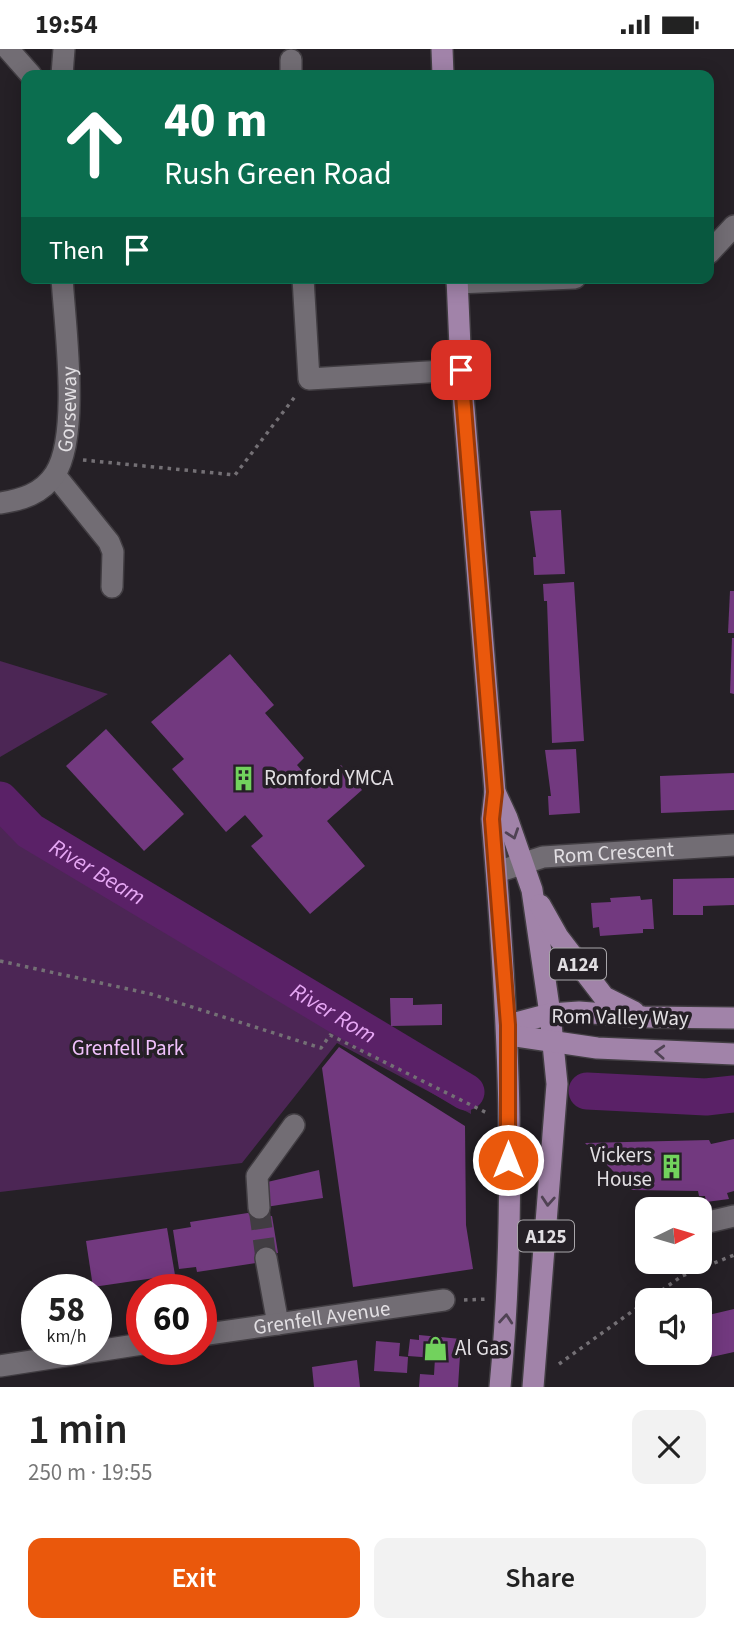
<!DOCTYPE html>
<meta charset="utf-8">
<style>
body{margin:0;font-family:"Source Sans 3",sans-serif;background:#f2f2f2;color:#222;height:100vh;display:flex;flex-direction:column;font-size:26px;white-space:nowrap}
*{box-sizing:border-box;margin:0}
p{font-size:23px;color:#767676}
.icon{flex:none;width:38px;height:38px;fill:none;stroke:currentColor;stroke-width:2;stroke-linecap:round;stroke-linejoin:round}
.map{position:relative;height:1338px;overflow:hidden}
.panel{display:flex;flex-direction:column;background:#fff;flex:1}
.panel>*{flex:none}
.guide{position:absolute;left:21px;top:21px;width:693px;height:214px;border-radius:14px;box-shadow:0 4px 18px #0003;background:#0b6e4f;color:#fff;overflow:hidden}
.needle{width:46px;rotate:85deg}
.tools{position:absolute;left:635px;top:1148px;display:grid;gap:14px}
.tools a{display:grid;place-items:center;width:77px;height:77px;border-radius:14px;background:#fff;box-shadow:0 4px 18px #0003;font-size:35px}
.speed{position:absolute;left:21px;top:1225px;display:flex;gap:14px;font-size:35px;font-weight:700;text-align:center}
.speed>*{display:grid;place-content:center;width:91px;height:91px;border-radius:50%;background:#fff;box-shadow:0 4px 18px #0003;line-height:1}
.speed small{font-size:18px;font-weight:400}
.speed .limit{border:10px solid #d22;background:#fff;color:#111}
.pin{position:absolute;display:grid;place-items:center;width:60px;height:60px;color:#fff;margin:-30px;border-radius:14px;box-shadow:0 4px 10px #0006}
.me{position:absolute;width:77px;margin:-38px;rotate:0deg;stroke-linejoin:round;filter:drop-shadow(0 0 5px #0008)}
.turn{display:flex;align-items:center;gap:24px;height:147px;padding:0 28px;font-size:32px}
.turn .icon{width:91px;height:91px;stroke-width:2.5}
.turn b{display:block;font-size:49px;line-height:60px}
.then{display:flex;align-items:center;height:66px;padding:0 28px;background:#0003;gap:14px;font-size:26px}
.round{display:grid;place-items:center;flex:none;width:74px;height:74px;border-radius:14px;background:#f2f2f2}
.headline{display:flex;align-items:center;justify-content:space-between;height:119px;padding:0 28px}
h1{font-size:42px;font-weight:600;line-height:52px}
.action{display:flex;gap:14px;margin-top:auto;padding:14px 28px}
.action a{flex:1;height:80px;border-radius:14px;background:#ea580c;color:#fff;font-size:28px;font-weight:600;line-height:80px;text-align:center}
.action a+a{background:#f2f2f2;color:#222}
.status{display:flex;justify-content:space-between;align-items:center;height:49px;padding:0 35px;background:#fff;direction:ltr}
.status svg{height:19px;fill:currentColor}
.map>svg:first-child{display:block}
</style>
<div class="status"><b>19:54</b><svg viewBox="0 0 49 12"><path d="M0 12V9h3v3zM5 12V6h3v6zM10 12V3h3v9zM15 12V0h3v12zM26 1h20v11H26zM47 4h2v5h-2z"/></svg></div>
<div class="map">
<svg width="734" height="1338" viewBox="0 0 734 1338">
<rect width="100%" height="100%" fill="#252026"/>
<g fill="#4c2655">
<path d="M0 612 108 645 0 708Z"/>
<path d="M0 765C153 867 311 960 471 1051V1065L337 994 242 1114 0 1143Z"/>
</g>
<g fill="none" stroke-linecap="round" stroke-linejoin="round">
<g stroke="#5a2167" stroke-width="37">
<path id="s1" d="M0 751 30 782 466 1043"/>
<path d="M587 1042 706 1048 734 1045"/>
</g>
</g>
<g fill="#72397f">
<path d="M561 461 565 525 534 526 533 508H536L530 462Z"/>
<path d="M574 533 584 692 552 694 547 552H544L543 535Z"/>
<path d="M730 542H734V584H728Z"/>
<path d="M732 589H734V645L730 644Z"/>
<path d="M230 605 274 656 265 664 304 709 297 716 316 738 341 716 362 741 327 772 365 817 310 865 251 797 263 787 245 766 226 783 172 720 184 710 151 673Z"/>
<path d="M106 680 184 765 144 802 66 717Z"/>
<path d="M576 700 580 764 549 766 548 747H551L545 701Z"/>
<path d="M734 724V761L661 764 660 727Z"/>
<path d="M734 829V856L703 857V866H673V830Z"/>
<path d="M640 847 641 851 652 850 654 880H643V884L600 887 599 878 593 879 591 854 611 853 610 849Z"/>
<path d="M390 949H413V956L442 955V976L391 977Z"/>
<path d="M339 998 465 1077 466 1176 473 1220 353 1238 322 1019Z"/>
<path d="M734 1090V1142L727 1144 729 1150 706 1153 705 1147H699L698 1142 632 1141 585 1094 709 1091 711 1095Z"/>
<path d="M319 1121 323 1149 266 1158 263 1134Z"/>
<path d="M254 1163 255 1169 272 1167 278 1204 261 1207 262 1213 197 1223 196 1218 179 1220 173 1181 191 1178 190 1173Z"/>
<path d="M167 1179 175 1226 93 1238 86 1192Z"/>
<path d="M734 1260V1303L698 1311 700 1268Z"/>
<path d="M419 1286 461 1290 458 1338H419L420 1325 434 1326 435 1309 408 1307 410 1290 419 1291Z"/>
<path d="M376 1292 400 1294 399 1307 408 1308 407 1324 374 1322Z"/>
<path d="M357 1311 360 1338H314L312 1318Z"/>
</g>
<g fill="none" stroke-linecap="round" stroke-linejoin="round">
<path stroke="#413d42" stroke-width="21" stroke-dasharray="21 10" stroke-linecap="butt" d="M259 1159 266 1209"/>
<defs>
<g id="minor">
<path d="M8 0 31 26"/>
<path d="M291 11V26"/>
<path d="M62 26 64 0"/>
<path d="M709 204 734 177"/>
<path d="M303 229 309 330 461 321"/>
<path d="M457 234 575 229"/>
<path d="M55 426 109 493 113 503 112 538"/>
<path id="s2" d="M0 454C21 451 42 445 55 425 80 386 65 278 62 229"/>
<path id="s3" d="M497 823 543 808 734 796"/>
<path d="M259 1159 257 1127 294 1076"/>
<path d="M700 1175 734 1167"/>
<path d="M266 1209 278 1275"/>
<path id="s4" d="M201 1286 444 1251"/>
<path d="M0 1317 142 1295"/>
</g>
<g id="major">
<path d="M442 0 443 26"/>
<path d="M457 229 461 321 495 743 492 770C508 958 518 1149 500 1338"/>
<path d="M495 743 507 769 532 841 550 965 557 1035 533 1338"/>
<path d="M540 856 558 888 604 948 634 963"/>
<path d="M508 976 550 965 579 963 644 968 734 969"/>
<path d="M508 986 597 999 734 1005"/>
</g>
</defs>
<use href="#minor" stroke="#413d42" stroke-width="24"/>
<use href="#major" stroke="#413d42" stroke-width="24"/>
<g stroke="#747075" stroke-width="3.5" stroke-dasharray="3.5 5" stroke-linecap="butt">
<path d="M83 411 235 426 297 345"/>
<path d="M0 912 151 945 321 999 330 986 487 1064"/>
<path d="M464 1251 488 1250"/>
<path d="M648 1251 682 1227 734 1206"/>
<path d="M559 1315 648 1251"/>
</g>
<use href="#minor" stroke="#726d74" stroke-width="21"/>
<use href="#major" stroke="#a183a9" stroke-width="21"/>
</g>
<defs><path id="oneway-chevron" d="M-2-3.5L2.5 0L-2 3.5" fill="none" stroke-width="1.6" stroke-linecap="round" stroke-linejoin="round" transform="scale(1.75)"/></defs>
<g stroke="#504354">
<use href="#oneway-chevron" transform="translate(513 785) rotate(71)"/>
<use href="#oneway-chevron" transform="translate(660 1003) rotate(-177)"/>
<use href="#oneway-chevron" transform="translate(548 1152) rotate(94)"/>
<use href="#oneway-chevron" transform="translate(506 1270) rotate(-85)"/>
</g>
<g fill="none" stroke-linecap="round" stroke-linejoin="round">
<defs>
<path id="route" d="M461 321 495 743 492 770 508 976V1111"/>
</defs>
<use href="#route" stroke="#983908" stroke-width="18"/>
<use href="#route" stroke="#ea580c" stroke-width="12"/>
</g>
<defs>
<symbol id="building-bare" viewBox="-9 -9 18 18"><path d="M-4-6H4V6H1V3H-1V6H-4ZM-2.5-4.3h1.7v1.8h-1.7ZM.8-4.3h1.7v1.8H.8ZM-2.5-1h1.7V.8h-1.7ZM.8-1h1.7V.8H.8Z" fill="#72d25d" stroke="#252026" stroke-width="2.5" paint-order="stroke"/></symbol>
<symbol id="shop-bare" viewBox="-9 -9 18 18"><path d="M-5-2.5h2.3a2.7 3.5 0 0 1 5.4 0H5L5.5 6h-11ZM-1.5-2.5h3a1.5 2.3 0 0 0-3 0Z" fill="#72d25d" stroke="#252026" stroke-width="2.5" paint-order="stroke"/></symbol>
</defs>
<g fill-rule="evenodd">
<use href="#building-bare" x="226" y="712" width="35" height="35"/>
<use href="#building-bare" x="654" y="1100" width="35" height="35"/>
<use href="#shop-bare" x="418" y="1282" width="35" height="35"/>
</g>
<g text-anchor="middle" stroke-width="7" stroke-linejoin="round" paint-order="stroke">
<g fill="#252026" stroke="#a9a6aa" stroke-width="2">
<rect x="550" y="899.5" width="56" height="31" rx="5"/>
<rect x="518" y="1171.5" width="56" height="31" rx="5"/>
</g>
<g font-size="19" font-weight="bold" fill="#e2dfe3">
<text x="578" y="922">A124</text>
<text x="546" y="1194">A125</text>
</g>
<g font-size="21" fill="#e2dfe3" stroke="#252026">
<text dy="7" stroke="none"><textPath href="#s2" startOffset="131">Gorseway</textPath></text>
<text dy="7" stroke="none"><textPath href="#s3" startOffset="119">Rom Crescent</textPath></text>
<text transform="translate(620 968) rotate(1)" y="7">Rom Valley Way</text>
<text dy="7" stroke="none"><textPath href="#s4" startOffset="122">Grenfell Avenue</textPath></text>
</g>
<g font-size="21" fill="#e2dfe3" stroke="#252026" text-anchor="start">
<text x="264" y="736">Romford YMCA</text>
<text x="652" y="1113" text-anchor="end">Vickers<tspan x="652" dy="24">House</tspan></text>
<text x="455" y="1306">Al Gas</text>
</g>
<g font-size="21" fill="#f1c1fc" stroke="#252026">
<text x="128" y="1006">Grenfell Park</text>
</g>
<g font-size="23" font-style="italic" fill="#e6a7f4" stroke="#252026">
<text dy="8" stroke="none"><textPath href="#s1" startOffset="122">River Beam</textPath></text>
<text dy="8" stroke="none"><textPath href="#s1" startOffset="397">River Rom</textPath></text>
</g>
</g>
</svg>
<div class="tools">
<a><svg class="needle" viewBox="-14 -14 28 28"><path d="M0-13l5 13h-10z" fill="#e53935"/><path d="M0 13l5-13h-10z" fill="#767676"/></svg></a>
<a><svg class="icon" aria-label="sound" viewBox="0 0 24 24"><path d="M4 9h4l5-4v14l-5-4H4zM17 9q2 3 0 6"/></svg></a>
</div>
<div class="speed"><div>58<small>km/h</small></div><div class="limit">60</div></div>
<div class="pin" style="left:461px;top:321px;background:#d93025"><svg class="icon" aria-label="arrive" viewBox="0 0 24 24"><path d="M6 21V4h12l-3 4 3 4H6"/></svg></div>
<svg class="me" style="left:508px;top:1111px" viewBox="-20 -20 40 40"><circle r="17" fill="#ea580c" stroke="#fff" stroke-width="3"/><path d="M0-11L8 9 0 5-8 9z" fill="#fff"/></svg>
<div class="guide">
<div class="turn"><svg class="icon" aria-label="ahead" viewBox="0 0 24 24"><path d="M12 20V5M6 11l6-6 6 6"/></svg><div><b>40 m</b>Rush Green Road</div></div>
<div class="then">Then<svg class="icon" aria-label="arrive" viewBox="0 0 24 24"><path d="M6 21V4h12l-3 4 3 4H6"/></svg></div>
</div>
</div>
<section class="panel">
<div class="headline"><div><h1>1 min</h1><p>250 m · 19:55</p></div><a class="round"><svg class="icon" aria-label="close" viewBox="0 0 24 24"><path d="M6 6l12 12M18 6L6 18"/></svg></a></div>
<div class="action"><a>Exit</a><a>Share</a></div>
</section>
